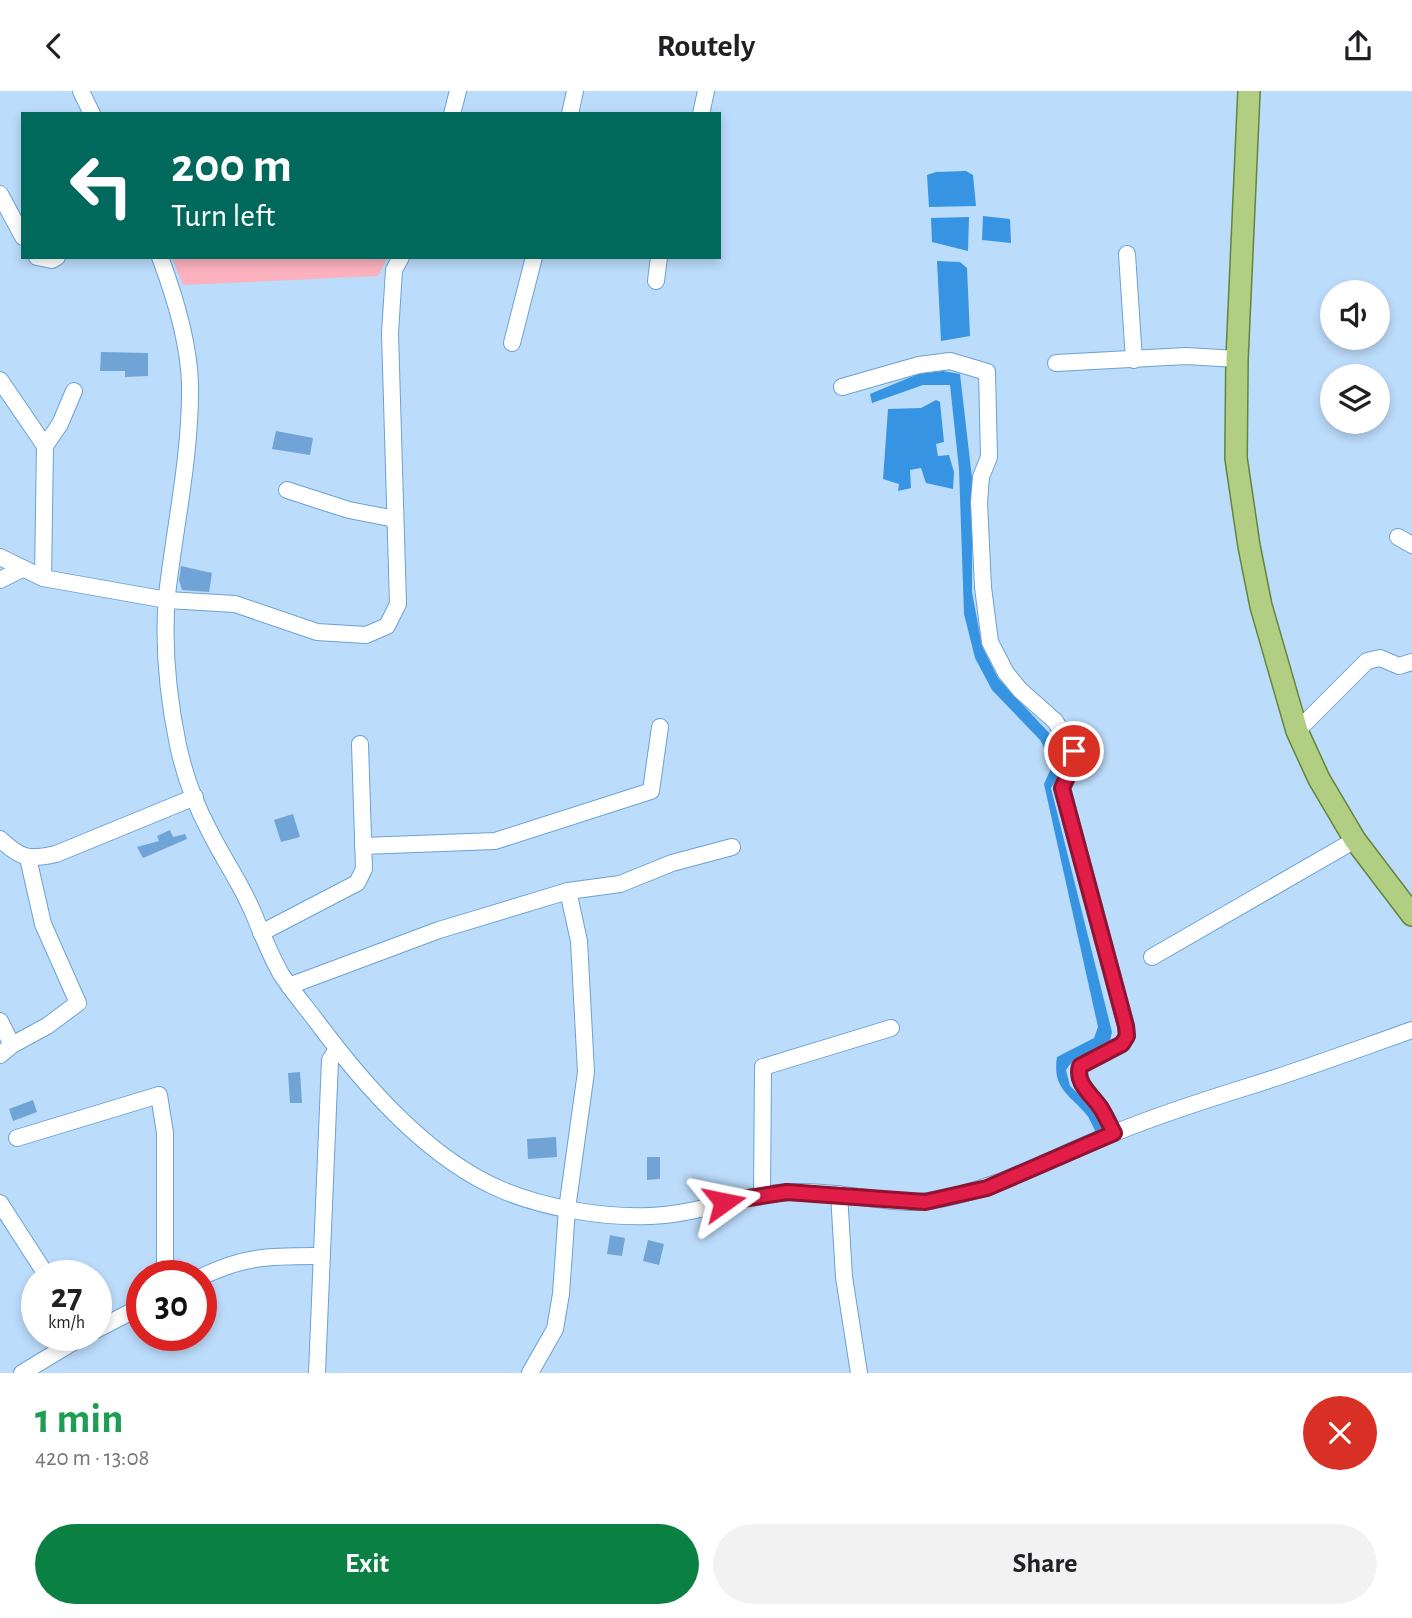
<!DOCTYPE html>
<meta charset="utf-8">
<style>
body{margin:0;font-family:"Alegreya Sans",sans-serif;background:#f2f2f2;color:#202124;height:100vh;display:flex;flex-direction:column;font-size:26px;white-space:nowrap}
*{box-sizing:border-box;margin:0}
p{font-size:23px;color:#757577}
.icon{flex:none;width:38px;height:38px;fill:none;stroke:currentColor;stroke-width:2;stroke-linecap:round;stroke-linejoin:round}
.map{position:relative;height:1282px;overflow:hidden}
.details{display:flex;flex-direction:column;background:#fff;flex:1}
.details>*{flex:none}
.guide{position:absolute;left:21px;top:21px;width:700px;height:147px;border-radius:0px;box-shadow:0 4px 10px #0003;background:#00695c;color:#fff;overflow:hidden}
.fabs{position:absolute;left:1320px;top:189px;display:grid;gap:14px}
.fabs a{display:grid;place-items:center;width:70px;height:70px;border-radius:50%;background:#fff;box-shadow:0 4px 10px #0003;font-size:35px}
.speed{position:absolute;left:21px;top:1169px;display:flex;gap:14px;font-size:35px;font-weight:700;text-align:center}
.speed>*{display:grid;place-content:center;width:91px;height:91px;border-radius:50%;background:#fff;box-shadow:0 4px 10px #0003;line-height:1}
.speed small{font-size:18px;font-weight:400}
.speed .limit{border:10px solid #d22;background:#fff;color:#111}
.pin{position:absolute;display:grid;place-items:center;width:60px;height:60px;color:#fff;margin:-30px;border:4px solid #fff;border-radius:50%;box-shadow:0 2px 7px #0007}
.me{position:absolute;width:77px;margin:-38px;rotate:78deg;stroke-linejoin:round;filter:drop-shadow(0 0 5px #0008)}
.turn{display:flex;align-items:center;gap:24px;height:147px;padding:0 35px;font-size:32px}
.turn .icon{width:91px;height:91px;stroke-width:2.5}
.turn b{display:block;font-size:49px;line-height:60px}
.round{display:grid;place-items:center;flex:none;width:74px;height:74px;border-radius:37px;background:#f2f2f2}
.overview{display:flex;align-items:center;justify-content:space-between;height:119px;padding:0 35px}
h1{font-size:42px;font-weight:600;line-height:52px;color:#1e9e55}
.cta{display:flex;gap:14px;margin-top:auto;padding:14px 35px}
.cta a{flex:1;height:80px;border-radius:42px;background:#0b8043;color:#fff;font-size:28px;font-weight:600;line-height:80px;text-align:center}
.cta a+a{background:#f2f2f2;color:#202124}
header{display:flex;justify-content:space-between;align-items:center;height:91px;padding:0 35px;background:#fff;font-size:32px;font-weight:600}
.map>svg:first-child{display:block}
</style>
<header><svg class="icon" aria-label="back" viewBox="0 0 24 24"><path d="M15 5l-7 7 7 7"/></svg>Routely<svg class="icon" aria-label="share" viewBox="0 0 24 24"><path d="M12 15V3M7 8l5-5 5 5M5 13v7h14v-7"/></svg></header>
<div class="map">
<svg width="1412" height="1282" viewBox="0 0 1412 1282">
<rect width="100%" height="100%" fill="#bcdcfb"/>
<path fill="#fbb2be" d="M172 166H388L378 185 183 194Z"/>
<g fill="#3794e3">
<path d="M966 80 973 84 976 115 929 116 927 84 936 81Z"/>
<path d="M983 125 1010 128 1011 152 982 149Z"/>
<path d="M969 126 968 160 932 151 931 127Z"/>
<path d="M937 170 960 171 967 177 970 245 941 250Z"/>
<path d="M943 280 960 283 972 387V501L982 555 998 587 1050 643 1063 677 1051 697 1112 941 1110 950 1071 972 1066 979 1070 995 1098 1022 1105 1039 1097 1043C1093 1037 1091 1029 1086 1023 1069 1003 1052 997 1057 966L1094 947 1098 936 1044 693 1053 673 1040 649 992 599 975 567 964 523 959 378 950 294H923L872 312 870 303 918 283Z"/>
<path d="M936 309 940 311 944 351 936 353 938 365 949 364 954 381 953 398 926 392 921 377 910 379 911 397 898 400 899 393 883 388 888 318 921 317Z"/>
</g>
<g fill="#70a4d6">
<path d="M101 261 148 262V285L125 286V280H100Z"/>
<path d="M276 340 313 347 310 364 272 358Z"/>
<path d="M181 475 212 482 209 501 182 499 179 489Z"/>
<path d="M293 723 300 746 281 751 274 729Z"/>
<path d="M170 739 173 746 185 743 187 748 143 767 137 756 159 750 157 745Z"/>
<path d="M300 981 302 1012H290L288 982Z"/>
<path d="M33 1009 37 1021 13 1030 9 1018Z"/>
<path d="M556 1046 557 1066 528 1068 527 1048Z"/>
<path d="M647 1066H660V1088L647 1089Z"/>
<path d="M610 1144 625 1147 622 1165 607 1163Z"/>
<path d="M648 1149 664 1153 659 1174 643 1170Z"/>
</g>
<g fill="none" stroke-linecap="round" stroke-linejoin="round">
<defs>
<g id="minor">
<path d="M81 0 92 23"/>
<path d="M452 23 458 0"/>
<path d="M570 23 575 0"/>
<path d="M701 23 706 0"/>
<path d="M0 103 23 146"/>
<path d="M1127 163 1134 269"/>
<path d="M37 166 52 169 57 166"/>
<path d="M160 166C175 206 189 251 190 293 191 364 175 434 167 504 163 552 168 606 178 654 184 682 195 713 209 739 222 766 240 791 252 819 261 840 269 862 281 883 292 900 305 915 317 931 364 994 428 1068 502 1099 544 1117 604 1127 650 1125 694 1124 735 1106 778 1102 808 1099 839 1103 868 1107 888 1109 909 1113 929 1110 996 1100 1054 1065 1117 1041 1161 1023 1205 1009 1250 995 1305 978 1358 958 1412 939"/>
<path d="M656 190 659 166"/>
<path d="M512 252 534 166"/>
<path d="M1056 272 1186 265 1237 268"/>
<path d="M0 289 45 355"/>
<path d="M842 296 919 274 950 270 987 281 989 366 981 386 979 411 983 496 990 551 1006 582 1020 599 1055 630 1074 660 1075 669 1062 697 1126 935 1127 945 1122 953 1080 975C1075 992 1091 1003 1100 1016 1105 1024 1109 1033 1114 1042"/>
<path d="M287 399 349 419 395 428"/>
<path d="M1398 446 1412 454"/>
<path d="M0 466 43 487 167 509 235 513 317 541 366 544 387 535 398 513 390 242 394 179 401 166"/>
<path d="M43 487 45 355 60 333 74 300"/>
<path d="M0 489 22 478"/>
<path d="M1297 640 1367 570 1380 567 1399 575 1412 571"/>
<path d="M0 748C21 768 29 769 56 763L195 706"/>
<path d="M363 755 495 750 651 700 660 636"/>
<path d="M261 842 357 792 364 778 360 653"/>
<path d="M1152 866 1355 749"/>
<path d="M289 895 439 839 568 800 620 793 672 772 732 756"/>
<path d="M0 930 12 954"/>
<path d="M0 964 12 954 47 935 78 912 43 833 28 767"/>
<path d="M17 1047 159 1004 165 1042V1171L173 1185"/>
<path d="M762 1103 763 976 891 937"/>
<path d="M839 1103 844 1186 859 1282"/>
<path d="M0 1112 47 1185"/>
<path d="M201 1186C247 1164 272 1165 321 1165"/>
<path d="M96 1239 142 1215"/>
<path d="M22 1282 85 1244"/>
<path d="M317 1282 330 969 337 958"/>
<path d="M530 1282 555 1238 561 1203 567 1118 586 981 579 850 568 800"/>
</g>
<path id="major" d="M1249 0 1237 268 1236 367 1249 455 1261 515 1297 640 1319 688 1355 749 1412 824"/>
</defs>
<use href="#minor" stroke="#6da1d3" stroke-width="18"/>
<use href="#major" stroke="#60863c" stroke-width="24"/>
<use href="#minor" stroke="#fff" stroke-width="16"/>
<use href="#major" stroke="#b2ce82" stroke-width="21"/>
</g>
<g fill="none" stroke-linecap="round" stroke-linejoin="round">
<defs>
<path id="route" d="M724 1111 787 1101 925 1111 987 1097 1114 1042C1109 1033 1105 1023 1100 1016 1091 1003 1075 992 1080 975L1122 953 1127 945 1126 935 1062 697 1075 669 1074 660"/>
</defs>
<use href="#route" stroke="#92132f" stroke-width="18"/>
<use href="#route" stroke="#e11d48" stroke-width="12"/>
</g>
</svg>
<div class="fabs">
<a><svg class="icon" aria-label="sound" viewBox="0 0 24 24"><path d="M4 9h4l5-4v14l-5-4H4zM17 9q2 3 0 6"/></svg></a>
<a><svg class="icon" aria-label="layers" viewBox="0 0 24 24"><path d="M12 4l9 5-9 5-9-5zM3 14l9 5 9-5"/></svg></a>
</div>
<div class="speed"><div>27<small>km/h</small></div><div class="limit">30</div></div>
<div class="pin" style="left:1074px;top:660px;background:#d93025"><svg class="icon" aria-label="arrive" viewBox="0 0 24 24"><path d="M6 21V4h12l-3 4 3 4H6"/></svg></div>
<svg class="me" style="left:724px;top:1111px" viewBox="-20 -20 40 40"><path d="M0-17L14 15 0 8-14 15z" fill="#e11d48" stroke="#fff" stroke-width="4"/></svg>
<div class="guide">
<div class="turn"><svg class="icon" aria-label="left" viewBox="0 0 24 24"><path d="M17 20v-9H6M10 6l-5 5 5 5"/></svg><div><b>200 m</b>Turn left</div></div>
</div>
</div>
<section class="details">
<div class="overview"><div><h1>1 min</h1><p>420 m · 13:08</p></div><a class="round" style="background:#d93025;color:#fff"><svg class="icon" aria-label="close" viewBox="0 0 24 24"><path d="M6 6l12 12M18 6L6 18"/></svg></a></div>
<div class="cta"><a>Exit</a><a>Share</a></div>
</section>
